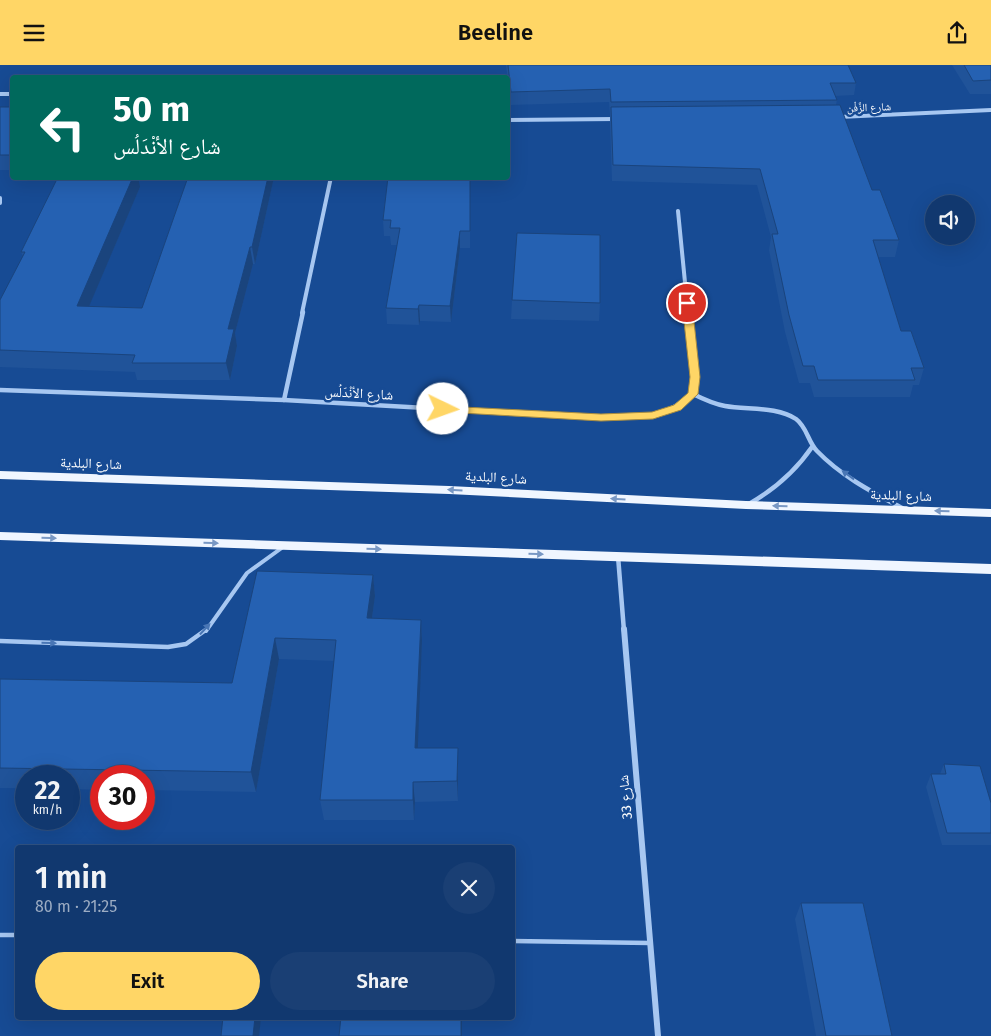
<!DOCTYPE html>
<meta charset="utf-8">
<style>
body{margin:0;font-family:"Fira Sans","Noto Naskh Arabic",sans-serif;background:#1a3f74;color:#f1f3f6;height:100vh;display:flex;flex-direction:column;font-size:19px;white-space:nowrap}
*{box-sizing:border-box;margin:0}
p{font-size:16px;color:#9cacc3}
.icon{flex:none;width:28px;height:28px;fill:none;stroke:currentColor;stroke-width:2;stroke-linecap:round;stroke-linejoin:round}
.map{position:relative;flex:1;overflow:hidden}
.sheet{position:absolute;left:15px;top:780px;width:500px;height:175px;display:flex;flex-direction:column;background:#11386f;border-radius:5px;box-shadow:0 5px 20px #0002,0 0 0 1px #305282}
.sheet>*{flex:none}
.hud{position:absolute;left:10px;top:10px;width:500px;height:105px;border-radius:5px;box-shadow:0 5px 20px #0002,0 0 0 1px #305282;background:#00695c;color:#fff;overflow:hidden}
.controls{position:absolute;left:925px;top:130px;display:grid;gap:10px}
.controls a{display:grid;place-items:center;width:50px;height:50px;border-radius:50%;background:#11386f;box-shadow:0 5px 20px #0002,0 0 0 1px #305282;font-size:25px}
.speed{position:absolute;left:15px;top:700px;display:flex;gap:10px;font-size:25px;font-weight:700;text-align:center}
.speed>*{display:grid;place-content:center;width:65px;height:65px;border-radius:50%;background:#11386f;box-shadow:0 5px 20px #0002,0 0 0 1px #305282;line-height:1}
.speed small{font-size:12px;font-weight:400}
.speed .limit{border:8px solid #d22;background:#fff;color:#111}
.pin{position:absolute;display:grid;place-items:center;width:42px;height:42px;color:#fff;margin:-21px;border:2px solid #fff;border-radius:50%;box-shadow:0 1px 5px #0007}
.me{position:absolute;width:55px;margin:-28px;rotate:93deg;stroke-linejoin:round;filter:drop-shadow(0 0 4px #0008)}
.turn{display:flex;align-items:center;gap:18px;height:105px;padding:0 20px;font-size:22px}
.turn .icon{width:65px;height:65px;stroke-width:2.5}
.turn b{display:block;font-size:35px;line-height:42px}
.round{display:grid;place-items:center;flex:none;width:52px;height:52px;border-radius:26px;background:#1a3f74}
.summary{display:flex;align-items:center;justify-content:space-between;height:85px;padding:0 20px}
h1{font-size:30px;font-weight:600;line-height:38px}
.cta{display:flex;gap:10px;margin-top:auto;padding:10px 20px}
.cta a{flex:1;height:58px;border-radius:30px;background:#ffd666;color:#111;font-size:20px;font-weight:600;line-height:58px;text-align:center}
.cta a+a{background:#1a3f74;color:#f1f3f6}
header{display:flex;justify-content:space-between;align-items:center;height:65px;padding:0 20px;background:#ffd666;color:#111;font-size:22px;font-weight:600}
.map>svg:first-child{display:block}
</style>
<header><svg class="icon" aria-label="menu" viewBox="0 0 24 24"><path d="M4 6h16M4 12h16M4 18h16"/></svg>Beeline<svg class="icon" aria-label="share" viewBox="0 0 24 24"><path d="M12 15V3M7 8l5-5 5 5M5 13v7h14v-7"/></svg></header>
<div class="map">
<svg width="991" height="971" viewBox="0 0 991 971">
<rect width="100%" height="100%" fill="#174b94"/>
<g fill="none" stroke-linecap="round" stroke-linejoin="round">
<path stroke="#a7c7f1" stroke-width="4" d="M206 566 247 508 283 482"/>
<g stroke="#a7c7f1" stroke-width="4.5">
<path d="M0 576 168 582 186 579 207 564"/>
<path d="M0 870H18"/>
<path d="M512 876 650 878"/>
</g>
<g stroke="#a7c7f1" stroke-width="4">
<path d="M0 29H12"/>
<path d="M839 52 991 45"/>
<path d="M508 55 616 54"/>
<path d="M0 133V138"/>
<path d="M678 146 688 248"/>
<path d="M302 248 331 112"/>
</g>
<g stroke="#a7c7f1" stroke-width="4.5">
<path d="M0 325 284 335 601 353C641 351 660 356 693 329L695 312 688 247"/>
<path d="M693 329C703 334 714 339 725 341 747 345 777 341 796 354 807 362 808 377 817 386 841 411 872 427 902 443"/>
<path d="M284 335 303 247"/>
<path d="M749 439C775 424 795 407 812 382"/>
<path d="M618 491 624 566"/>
</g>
<path stroke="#a7c7f1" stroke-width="6" d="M624 564 658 971"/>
<g fill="#f0f6ff" fill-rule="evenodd">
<path d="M0 406 449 421 746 436 991 444V452L746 444 449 429 0 414Z"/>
<path d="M0 467 991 499V509L0 475Z"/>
</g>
</g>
<g fill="#205399">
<path d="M506 0H848L856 18 854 30 835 31 837 35 836 40 872 125 899 175 895 192H878L901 266 924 303 919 320H913L910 332H814L810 318H799L785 267 769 185 771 172 757 120 612 116 610 58V50L609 37 511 40Z"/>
<path d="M952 0H991V29H970Z"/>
<rect x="0" y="42" width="12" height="63"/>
<path d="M188 112H274L255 199H253L235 268 237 281 230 315H137L135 307 0 302V235L23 191 21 187 140 122 89 241 142 243Z"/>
<path d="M388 112H482V115H470V183H460L451 257 420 256 419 260 387 259 386 243 397 180H391L390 171H384L383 155Z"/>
<path d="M512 235 600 238 599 256 511 254Z"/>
<path d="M257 506 373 510 375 531 372 553 421 555 422 576 417 683H458V736L415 737 414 755H324L320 735 334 596 279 594 256 727 144 725V711H101V725L69 724V711H26V723H0V614L232 618Z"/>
<path d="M944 699 991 738V780H942L926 722 931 709H940Z"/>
<path d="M801 838 892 971H816L795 854Z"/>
</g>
<g fill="#1a447d">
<path d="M133 112H138L140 122 82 258 77 241Z"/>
<path d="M268 112H274L255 199 252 182Z"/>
<path d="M460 166V183L451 257 450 241Z"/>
<path d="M250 182 253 199 235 268 237 281 230 315 226 298 228 264Z"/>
<path d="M419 240 420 256 419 260 418 244Z"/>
<path d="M373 510 375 531 369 574 367 553Z"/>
<path d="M421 555 422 576 417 703 415 683Z"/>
<path d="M275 573 279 594 256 727 251 707Z"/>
<path d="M458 683V736L457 716Z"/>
<path d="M413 717 415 737 414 755 413 735Z"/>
<path d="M255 952H261L259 971H253Z"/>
<rect x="461" y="952" width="1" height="19"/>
</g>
<g fill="#2561b2" stroke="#1a447d">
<path d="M508 0H848L856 18H830L837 35 611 37 610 24 511 27Z"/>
<path d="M964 0H991V15L973 16Z"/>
<path d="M840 40 872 125H880L899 175H873L901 266H911L924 303H911L915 315H818L814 301H803L789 250 772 169H778L760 104 613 100 611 42Z"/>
<rect x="0" y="42" width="12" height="48"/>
<path d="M58 112H133L77 241 142 243 188 112H268L252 182H250L228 264H234L226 298H132L135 290 0 285V235L25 187H21Z"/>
<path d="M388 112H470V166H460L450 241 419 240 418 244 386 243 400 163H390L391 155H383Z"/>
<path d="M517 168 600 170V238L512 235Z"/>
<path d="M257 506 373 510 367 553 421 555 415 683H458L457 716 413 717V735H320L336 575 275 573 251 707 0 703V614L232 618Z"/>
<path d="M944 699 980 701 991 738V768H947L931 709H946Z"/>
<path d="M801 838H863L892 971H826Z"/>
<path d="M223 952H255L253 971H221Z"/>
<path d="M341 952H461V971H339Z"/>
</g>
<defs><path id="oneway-solid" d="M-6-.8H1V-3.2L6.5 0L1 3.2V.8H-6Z" transform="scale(1.25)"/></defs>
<g fill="#4976b5">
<use href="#oneway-solid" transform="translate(848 410) rotate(-144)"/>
<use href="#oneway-solid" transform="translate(205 564) rotate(-47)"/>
<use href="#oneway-solid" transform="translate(49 578) rotate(2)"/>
</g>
<g fill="#7998c4">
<use href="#oneway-solid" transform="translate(455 425) rotate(-177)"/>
<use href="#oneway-solid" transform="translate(618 434) rotate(-177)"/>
<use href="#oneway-solid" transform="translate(780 441) rotate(-178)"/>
<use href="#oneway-solid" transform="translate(942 446) rotate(-178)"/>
<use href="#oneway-solid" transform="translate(49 473) rotate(2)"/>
<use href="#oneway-solid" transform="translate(211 478) rotate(2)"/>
<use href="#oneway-solid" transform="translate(374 484) rotate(2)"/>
<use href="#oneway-solid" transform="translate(536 489) rotate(2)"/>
</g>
<path fill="#ffd666" stroke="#a68b42" d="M687 235 692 238 700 312 698 329 681 345 653 354 601 356 443 347 438 344 443 341 601 349 652 347 674 340 688 328 690 312 682 238Z"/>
<g text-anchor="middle" stroke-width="5" stroke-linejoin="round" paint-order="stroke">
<g font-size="11" fill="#fff" stroke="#174b94">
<text transform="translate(869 42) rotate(-2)" y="4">شارع الزَّفْن</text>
</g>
<g font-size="14" fill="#fff" stroke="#174b94">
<text transform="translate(359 328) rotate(3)" y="5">شارع الأنْدَلُس</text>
<text transform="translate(91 398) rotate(2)" y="5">شارع البلدية</text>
<text transform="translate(496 412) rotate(3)" y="5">شارع البلدية</text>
<text transform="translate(901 430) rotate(2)" y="5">شارع البلدية</text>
<text transform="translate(625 732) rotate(-95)" y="5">شارع 33</text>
</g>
</g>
</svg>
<div class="controls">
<a><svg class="icon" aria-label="sound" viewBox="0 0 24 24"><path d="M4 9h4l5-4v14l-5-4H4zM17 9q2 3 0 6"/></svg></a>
</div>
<div class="speed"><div>22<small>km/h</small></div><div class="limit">30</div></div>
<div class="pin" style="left:687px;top:238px;background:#d93025"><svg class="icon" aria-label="arrive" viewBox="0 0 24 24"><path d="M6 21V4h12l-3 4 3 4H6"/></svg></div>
<svg class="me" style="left:443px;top:344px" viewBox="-20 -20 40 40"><circle r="19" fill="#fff"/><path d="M0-13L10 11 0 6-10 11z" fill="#ffd666"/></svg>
<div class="hud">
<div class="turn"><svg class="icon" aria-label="left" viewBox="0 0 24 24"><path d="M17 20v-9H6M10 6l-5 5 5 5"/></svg><div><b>50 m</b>شارع الأنْدَلُس</div></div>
</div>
<section class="sheet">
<div class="summary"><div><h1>1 min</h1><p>80 m · 21:25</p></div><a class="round"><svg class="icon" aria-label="close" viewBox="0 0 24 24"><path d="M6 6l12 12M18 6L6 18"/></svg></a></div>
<div class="cta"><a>Exit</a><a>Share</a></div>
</section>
</div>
